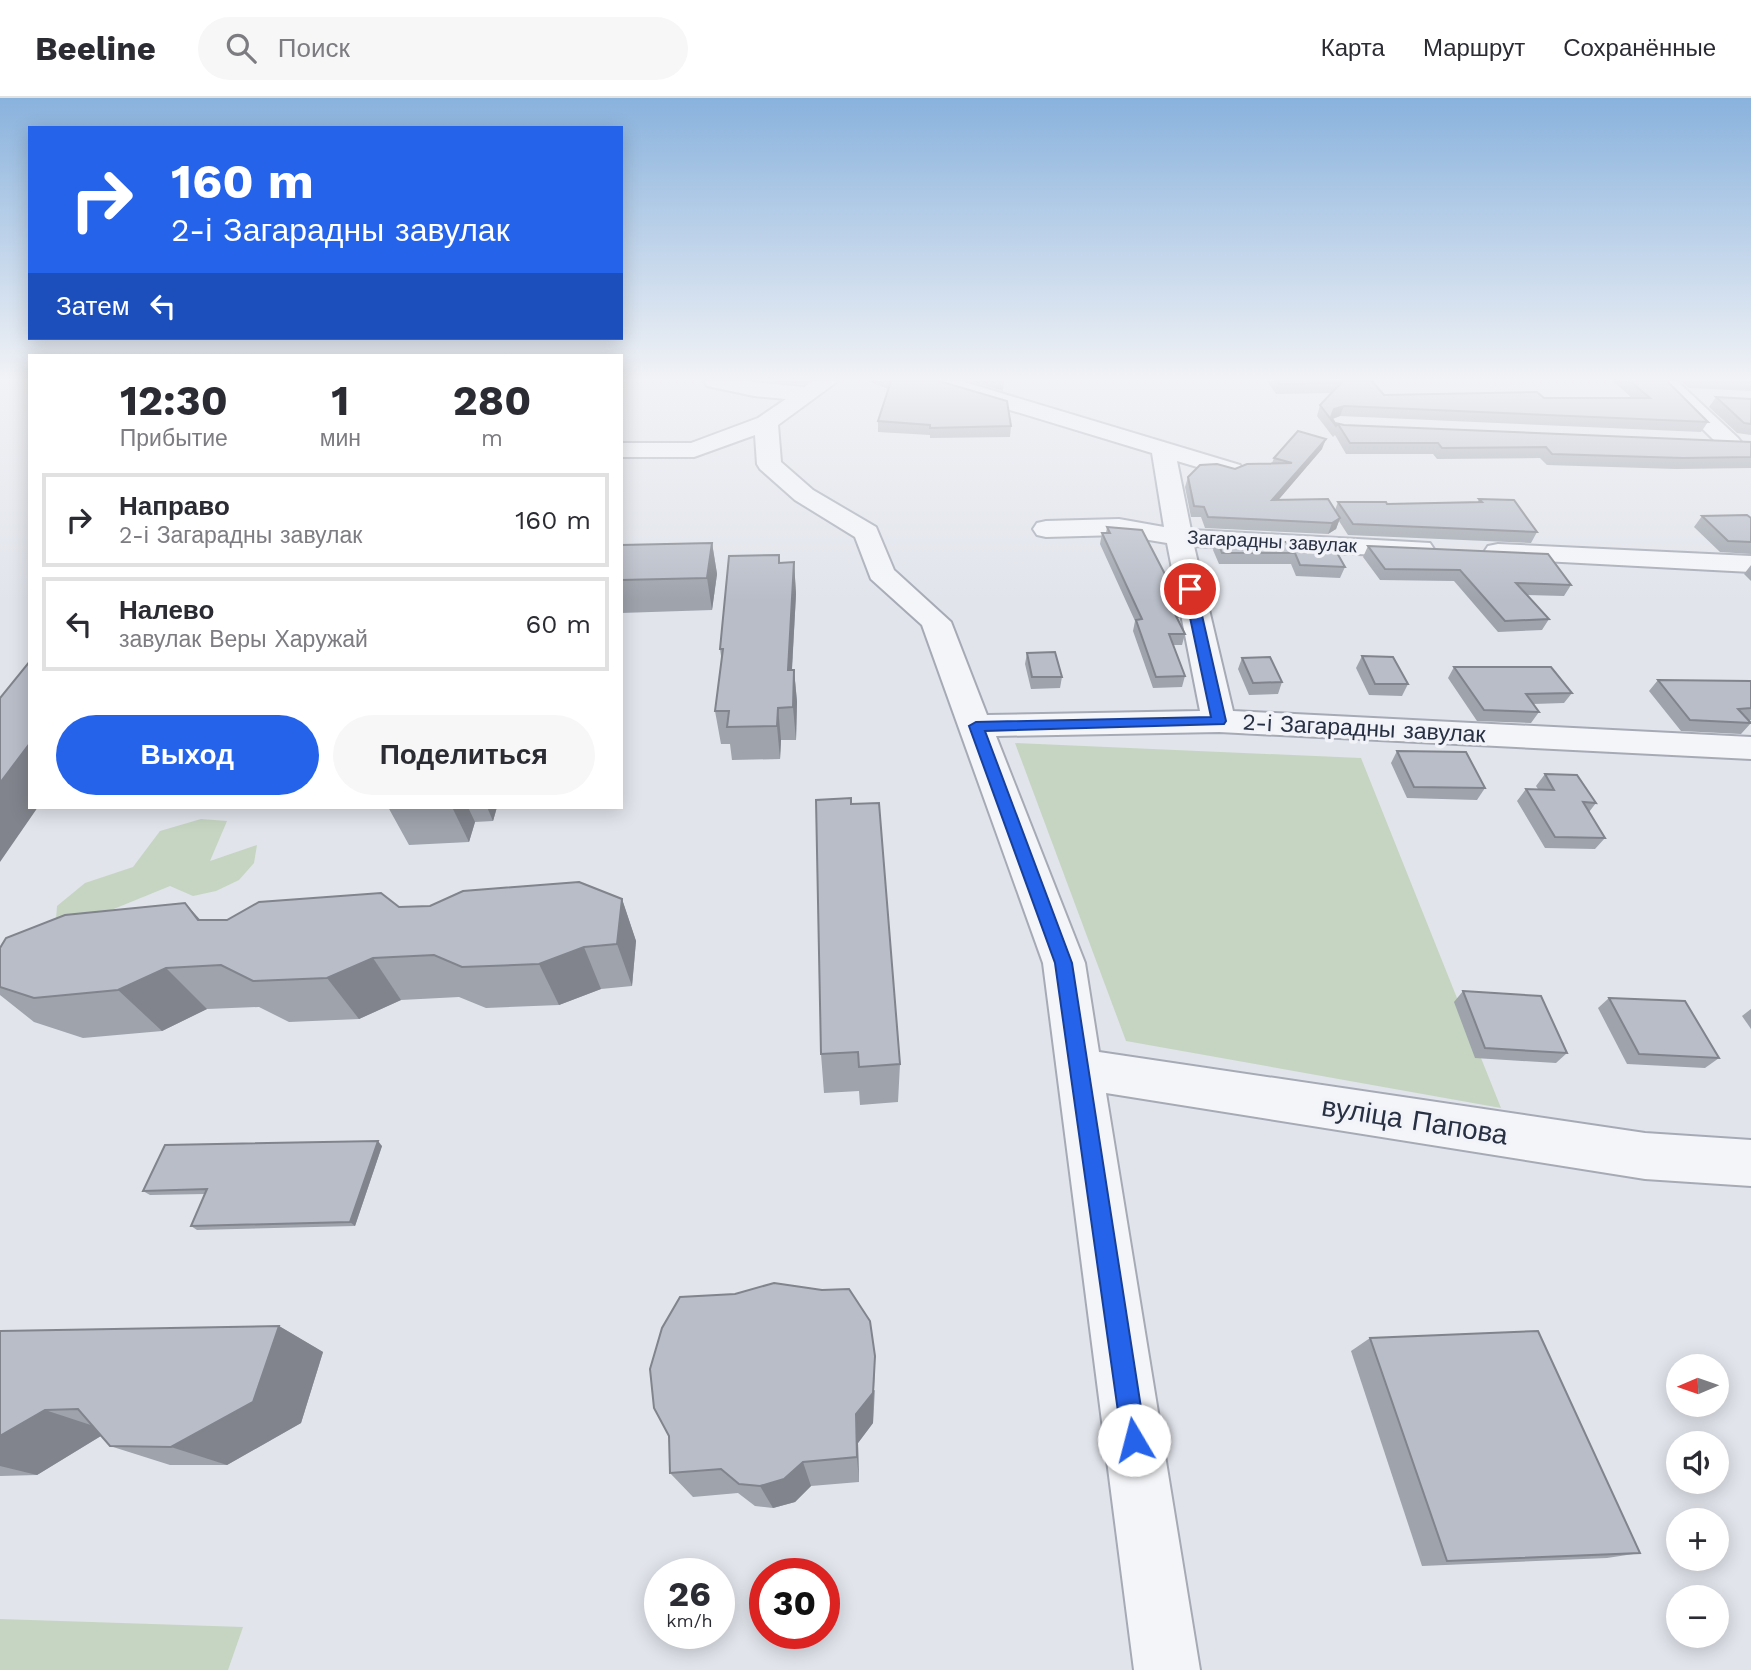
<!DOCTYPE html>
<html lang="ru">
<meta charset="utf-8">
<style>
body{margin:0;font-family:"Work Sans",sans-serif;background:#f7f7f7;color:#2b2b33;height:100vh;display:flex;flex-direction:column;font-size:26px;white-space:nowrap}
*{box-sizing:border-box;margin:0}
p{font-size:23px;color:#7c7c81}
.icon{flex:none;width:38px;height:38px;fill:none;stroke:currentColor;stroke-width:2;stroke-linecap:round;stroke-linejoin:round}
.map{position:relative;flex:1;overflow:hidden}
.side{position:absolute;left:28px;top:256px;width:595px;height:455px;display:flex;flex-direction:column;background:#fff;border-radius:0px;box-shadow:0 4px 18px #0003}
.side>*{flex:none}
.hud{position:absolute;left:28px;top:28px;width:595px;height:214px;border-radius:0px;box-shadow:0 4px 18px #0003;background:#2563eb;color:#fff;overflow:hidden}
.needle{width:46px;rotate:268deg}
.tools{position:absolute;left:1666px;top:1256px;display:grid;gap:14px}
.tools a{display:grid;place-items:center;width:63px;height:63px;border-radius:50%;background:#fff;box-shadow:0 4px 18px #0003;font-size:35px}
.speed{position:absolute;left:644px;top:1460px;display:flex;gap:14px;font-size:35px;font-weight:700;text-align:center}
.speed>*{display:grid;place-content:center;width:91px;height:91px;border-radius:50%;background:#fff;box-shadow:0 4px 18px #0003;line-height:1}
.speed small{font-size:18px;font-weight:400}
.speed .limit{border:10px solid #d22;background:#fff;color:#111}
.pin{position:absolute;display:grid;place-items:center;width:60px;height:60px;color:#fff;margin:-30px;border:4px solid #fff;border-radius:50%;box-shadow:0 2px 7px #0007}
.me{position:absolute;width:77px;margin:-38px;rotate:352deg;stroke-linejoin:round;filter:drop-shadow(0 0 5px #0008)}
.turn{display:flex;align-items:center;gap:24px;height:147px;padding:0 28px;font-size:32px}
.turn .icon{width:91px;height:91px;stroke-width:2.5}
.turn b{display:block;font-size:49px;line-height:60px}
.then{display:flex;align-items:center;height:66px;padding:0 28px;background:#0003;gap:14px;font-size:26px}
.eta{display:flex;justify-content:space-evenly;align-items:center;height:119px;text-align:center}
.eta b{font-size:42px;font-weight:700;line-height:49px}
.primary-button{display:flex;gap:14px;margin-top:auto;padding:14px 28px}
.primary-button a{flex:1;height:80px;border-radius:42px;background:#2563eb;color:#fff;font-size:28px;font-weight:700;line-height:80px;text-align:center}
.primary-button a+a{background:#f7f7f7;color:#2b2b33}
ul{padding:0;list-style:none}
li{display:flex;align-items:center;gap:21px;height:94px;margin:0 14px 10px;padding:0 14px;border:4px solid #e1e1e2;border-radius:0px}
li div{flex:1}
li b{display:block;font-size:26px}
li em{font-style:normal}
header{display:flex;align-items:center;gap:42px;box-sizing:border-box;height:98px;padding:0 35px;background:#fff;border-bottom:2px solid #e1e1e2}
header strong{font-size:33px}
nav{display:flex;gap:38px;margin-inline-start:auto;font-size:24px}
.search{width:490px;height:63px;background:#f7f7f7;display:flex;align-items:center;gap:18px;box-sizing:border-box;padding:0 24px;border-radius:38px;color:#7c7c81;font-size:26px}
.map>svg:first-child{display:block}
</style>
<header>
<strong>Beeline</strong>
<div class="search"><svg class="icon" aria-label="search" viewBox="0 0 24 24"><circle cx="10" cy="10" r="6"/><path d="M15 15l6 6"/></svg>Поиск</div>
<nav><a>Карта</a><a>Маршрут</a><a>Сохранённые</a></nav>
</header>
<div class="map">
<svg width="1751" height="1572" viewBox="0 0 1751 1572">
<rect width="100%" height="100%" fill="#e1e4eb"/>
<g fill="#c5d5c1">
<path d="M1015 645 1361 660 1501 1010 1126 943Z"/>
<path d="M201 721 227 723 210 763 257 747 254 765 239 782 216 793 193 798 170 788 55 835 57 808 85 785 133 769 160 733Z"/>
<path d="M0 1521 243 1529 228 1572H0Z"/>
</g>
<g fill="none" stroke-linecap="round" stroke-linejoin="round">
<defs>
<g id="minor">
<path d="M704 283H743L804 289 813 283H838L778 327 781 364 813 392 876 429 894 472 951 524 987 617 1200 613 1167 445 1119 437 1046 439 1037 437 1033 431 1037 425 1046 423 1119 421 1164 429 1152 355 931 288 928 283H961L1240 367 1243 372 1240 377 1231 379 1177 363 1191 432 1430 445 1434 451 1430 457 1420 459 1194 448 1233 613 1751 639V661L1219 634 996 638 1085 865 1099 954 1645 1035 1751 1042V1088L1645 1081 1106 995 1200 1572H1134L1043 865 922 527 871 481 855 439 795 402 760 371 757 366 755 337 694 359H621V345H691L758 320 786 301 754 298 707 288Z"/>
<path d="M1654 283H1677L1738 340 1742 345 1738 350H1722Z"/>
<path d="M1498 446 1751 458V474L1488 460 1484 454 1488 448Z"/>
</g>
</defs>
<use href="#minor" stroke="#a6aab5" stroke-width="4"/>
<use href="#minor" fill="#f4f5f8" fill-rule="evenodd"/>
</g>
<g fill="#9ea3ac">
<path d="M768 283H811L803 286Z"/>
<path d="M868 283H939L1011 328 1010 339 930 340V337L878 334V323L888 291Z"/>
<path d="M970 283H1004L1003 293Z"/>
<path d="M1267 283H1372L1384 297 1544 300H1632L1613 283H1667L1708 324 1701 334 1340 318 1332 321 1335 325 1344 327 1751 344V370L1676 371 1547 367 1540 360 1437 361 1433 356H1346L1335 337 1333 339 1317 318 1320 307 1331 295 1276 296Z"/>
<path d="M1680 283H1751V293L1689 290Z"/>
<path d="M1716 299 1751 301V337L1737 335 1709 309Z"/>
<path d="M1322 351 1278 402 1335 412 1338 404 1387 406 1477 405 1479 401 1537 434 1531 445 1348 437 1339 423 1336 431 1328 436 1205 430 1201 419H1191L1185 389 1188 379 1272 365 1274 360Z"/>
<path d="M1702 418 1751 420V456L1720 454 1694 429Z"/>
<path d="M1107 429 1182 509 1179 520H1177L1185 536 1182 547H1173L1185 578 1182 589 1153 590 1133 533 1135 523 1100 446 1102 435H1106Z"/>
<path d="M1217 441 1332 446 1345 469 1340 480 1296 478 1291 466H1219L1213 452Z"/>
<path d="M712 445 717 476 712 512 621 515V447Z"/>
<path d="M1368 448 1571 487 1564 498 1527 497 1549 521 1542 532 1498 534 1454 483 1380 482 1363 459Z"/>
<path d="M779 457 780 465 794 464 796 496 792 572H794L797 604 796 642H781L780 661 732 662 730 646H721L715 613 722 564 720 551Z"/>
<path d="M1751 467V483L1744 476Z"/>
<path d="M1027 555 1062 579 1060 590 1031 591 1025 566Z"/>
<path d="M1362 558 1408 586 1402 598 1369 597 1356 570Z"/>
<path d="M1242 560 1282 584 1278 596 1249 597 1238 571Z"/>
<path d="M1454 569 1572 595 1564 605 1533 606 1539 614 1531 625 1477 623 1448 580Z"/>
<path d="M1658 582 1751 583V622H1749L1751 625 1741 636 1681 633 1649 593Z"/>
<path d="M1397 653 1485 690 1477 702 1407 700 1391 665Z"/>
<path d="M1545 676 1596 705 1589 714 1605 740 1595 751 1545 750 1517 703 1526 691H1538L1536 688Z"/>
<path d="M851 706 900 966 898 1004 860 1007 859 993 824 995 821 956Z"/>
<path d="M388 709H497L493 723 475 724 469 744 409 747Z"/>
<path d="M622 801 636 843 632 888 601 891 559 907 486 910 459 899 401 902 359 921 289 924 259 909 207 911 162 933 83 940 34 924 0 897V850L201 822H227L399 809Z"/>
<path d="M1463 893 1567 955 1556 965 1475 960 1454 904Z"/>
<path d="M1609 900 1719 960 1705 970 1627 966 1598 910Z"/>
<path d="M1751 911V931L1742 918Z"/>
<path d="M382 1048 355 1128 197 1132 191 1128 205 1096 150 1097 143 1093Z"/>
<path d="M279 1228 323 1254 301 1325 227 1367H170L110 1348 101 1338 37 1377 0 1378V1233Z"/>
<path d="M1370 1240 1640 1455 1607 1460 1422 1468 1351 1253Z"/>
<path d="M875 1292 873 1325 858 1345 859 1384 811 1388 795 1404 773 1410 755 1408 738 1395 693 1399 670 1375Z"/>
</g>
<g fill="#81848c">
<path d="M1344 308 1340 318 1330 322 1334 311Z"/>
<path d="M1326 341 1322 351 1269 413 1272 402Z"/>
<path d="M1340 420 1336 431 1328 436 1332 425Z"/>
<path d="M712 445 717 476 712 512 707 480Z"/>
<path d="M794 464 796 496 790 605 788 572Z"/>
<path d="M794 572 797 604 796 642 793 609Z"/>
<path d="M778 610 781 642 780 661 777 628Z"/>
<path d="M30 645V709H38L0 764V685Z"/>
<path d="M452 709H468L475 724 469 744Z"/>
<path d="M487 709H497L493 723Z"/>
<path d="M622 801 636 843 632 888 617 846Z"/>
<path d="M185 805 223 847 198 822Z"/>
<path d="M584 849 601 891 559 907 539 866Z"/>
<path d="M373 860 401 902 359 921 327 880Z"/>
<path d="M166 870 207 911 162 933 118 892Z"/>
<path d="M378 1043 382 1048 355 1128 350 1124Z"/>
<path d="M279 1228 323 1254 301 1325 227 1367 171 1349Z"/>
<path d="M875 1258 873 1325 858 1345 859 1384 857 1359 856 1316Z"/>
<path d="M45 1312 109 1333 37 1377 0 1368V1338Z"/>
<path d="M803 1364 811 1388 795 1404 773 1410 760 1388Z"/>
</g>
<g fill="#b8bdc8" stroke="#81848c" stroke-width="2">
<path d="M891 283H939L1007 303 1011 328 930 330V327L878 323Z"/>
<path d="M1277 283H1372L1384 297 1537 294 1544 300H1650L1630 283H1667L1708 324 1344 308 1334 311 1331 319 1335 325 1344 327 1751 344V359L1683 360 1552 356 1546 349 1442 350 1438 345H1350L1338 326 1336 328 1320 307 1341 285 1279 286Z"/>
<path d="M1716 299 1751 301V326L1744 325Z"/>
<path d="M1298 333 1326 341 1272 402 1328 401 1340 420 1332 425 1208 419 1204 409 1194 408 1188 379 1200 367 1217 366 1235 371 1247 366 1292 365 1274 360Z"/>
<path d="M1479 401 1514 402 1537 434 1353 426 1338 404H1386L1387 406 1482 404Z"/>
<path d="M1747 417 1751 420V444L1728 443 1702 418Z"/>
<path d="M1107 429 1142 432 1182 509 1172 510 1185 536H1169L1185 578 1156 579 1136 522 1142 521 1102 435H1110Z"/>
<path d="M1217 441 1332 446 1345 469 1300 467 1295 455H1222Z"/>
<path d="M712 445 707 480 621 482V447Z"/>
<path d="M1368 448 1548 456 1571 487 1516 485 1549 521 1505 523 1460 472 1385 471Z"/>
<path d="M779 457V465L794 464 788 572H794L793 609 778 610 777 628 727 629 729 613H715L723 551H720L729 458Z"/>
<path d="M1055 554 1062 579H1032L1027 555Z"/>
<path d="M1362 558 1393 559 1408 586H1375Z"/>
<path d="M1270 559 1282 584 1253 585 1242 560Z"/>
<path d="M30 563V645L0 685V600Z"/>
<path d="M1454 569H1551L1572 595 1526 596 1539 614 1484 612Z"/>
<path d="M1658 582 1751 583V610L1738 611 1751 625 1690 622Z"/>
<path d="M1397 653 1466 654 1485 690 1414 689Z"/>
<path d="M1545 676 1577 677 1596 705 1583 704 1605 740 1555 739 1526 691 1554 692Z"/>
<path d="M851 700V706L879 705 900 966 859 969 858 954 821 956 816 702Z"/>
<path d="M579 784 622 801 617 846 584 849 539 866 462 869 434 857 373 860 327 880 253 883 221 867 166 870 118 892 34 900 0 889V850L6 840 65 817 185 805 198 822H227L259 804 381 795 399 809 430 808 463 793Z"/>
<path d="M1463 893 1541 898 1567 955 1485 950Z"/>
<path d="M1609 900 1685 903 1719 960 1639 956Z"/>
<path d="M378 1043 350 1124 191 1128 207 1091 143 1093 165 1047Z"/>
<path d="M774 1185 822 1192 849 1191 870 1223 875 1258 873 1295 856 1316 857 1359 803 1364 784 1381 760 1388 739 1386 721 1371 670 1375 669 1338 654 1310 650 1271 662 1230 680 1199 735 1196Z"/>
<path d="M279 1228 253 1304 171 1349 110 1348 78 1311 45 1312 0 1338V1233Z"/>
<path d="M1538 1233 1640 1455 1447 1463 1370 1240Z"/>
</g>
<linearGradient id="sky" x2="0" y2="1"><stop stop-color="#89b2dd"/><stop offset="0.56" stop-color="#f2f3f6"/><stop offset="1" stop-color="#f2f3f6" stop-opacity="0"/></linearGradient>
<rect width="1751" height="503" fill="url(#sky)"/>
<path fill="#2563eb" stroke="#184099" stroke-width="2" d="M1190 488 1196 491 1226 623 1224 626 985 633 1072 865 1146 1342 1143 1350 1134 1353 1126 1350 1122 1342 1055 865 969 628 976 624 1211 619 1184 491Z"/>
<g text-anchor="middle" stroke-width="7" stroke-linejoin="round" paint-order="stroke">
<g font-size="19" fill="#283043" stroke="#f1f3f8">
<text transform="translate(1272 443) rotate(3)" y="7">Загарадны завулак</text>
</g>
<g font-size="23" fill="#283043" stroke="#f1f3f8">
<text transform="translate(1364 630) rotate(3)" y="8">2-і Загарадны завулак</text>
</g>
<g font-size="28" fill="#283043" stroke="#f1f3f8">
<text transform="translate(1415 1022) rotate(9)" y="10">вуліца Папова</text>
</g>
</g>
</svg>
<div class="tools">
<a><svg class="needle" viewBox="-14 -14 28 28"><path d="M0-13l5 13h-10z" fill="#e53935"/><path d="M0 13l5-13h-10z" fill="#7c7c81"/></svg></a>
<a><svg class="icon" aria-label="sound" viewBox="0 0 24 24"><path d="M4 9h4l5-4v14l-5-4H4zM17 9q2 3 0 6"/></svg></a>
<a>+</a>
<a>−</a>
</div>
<div class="speed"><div>26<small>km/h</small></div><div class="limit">30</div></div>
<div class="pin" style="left:1190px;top:491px;background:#d93025"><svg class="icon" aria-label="arrive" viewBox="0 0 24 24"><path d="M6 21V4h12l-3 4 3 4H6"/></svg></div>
<svg class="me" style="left:1134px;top:1342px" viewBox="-20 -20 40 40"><circle r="19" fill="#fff"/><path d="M0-13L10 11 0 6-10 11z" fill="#2563eb"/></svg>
<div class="hud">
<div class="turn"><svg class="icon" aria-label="right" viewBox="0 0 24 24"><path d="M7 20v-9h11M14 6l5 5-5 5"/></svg><div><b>160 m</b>2-і Загарадны завулак</div></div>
<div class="then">Затем<svg class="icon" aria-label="left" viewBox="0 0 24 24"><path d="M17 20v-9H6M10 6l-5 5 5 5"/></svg></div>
</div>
<section class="side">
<div class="eta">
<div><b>12:30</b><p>Прибытие</p></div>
<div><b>1</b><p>мин</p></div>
<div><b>280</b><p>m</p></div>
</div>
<ul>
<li><svg class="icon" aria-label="right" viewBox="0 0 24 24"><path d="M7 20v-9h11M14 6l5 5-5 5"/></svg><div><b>Направо</b><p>2-і Загарадны завулак</p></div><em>160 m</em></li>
<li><svg class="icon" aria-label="left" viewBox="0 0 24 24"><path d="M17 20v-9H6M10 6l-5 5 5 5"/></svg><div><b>Налево</b><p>завулак Веры Харужай</p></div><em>60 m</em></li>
</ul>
<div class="primary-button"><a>Выход</a><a>Поделиться</a></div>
</section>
</div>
